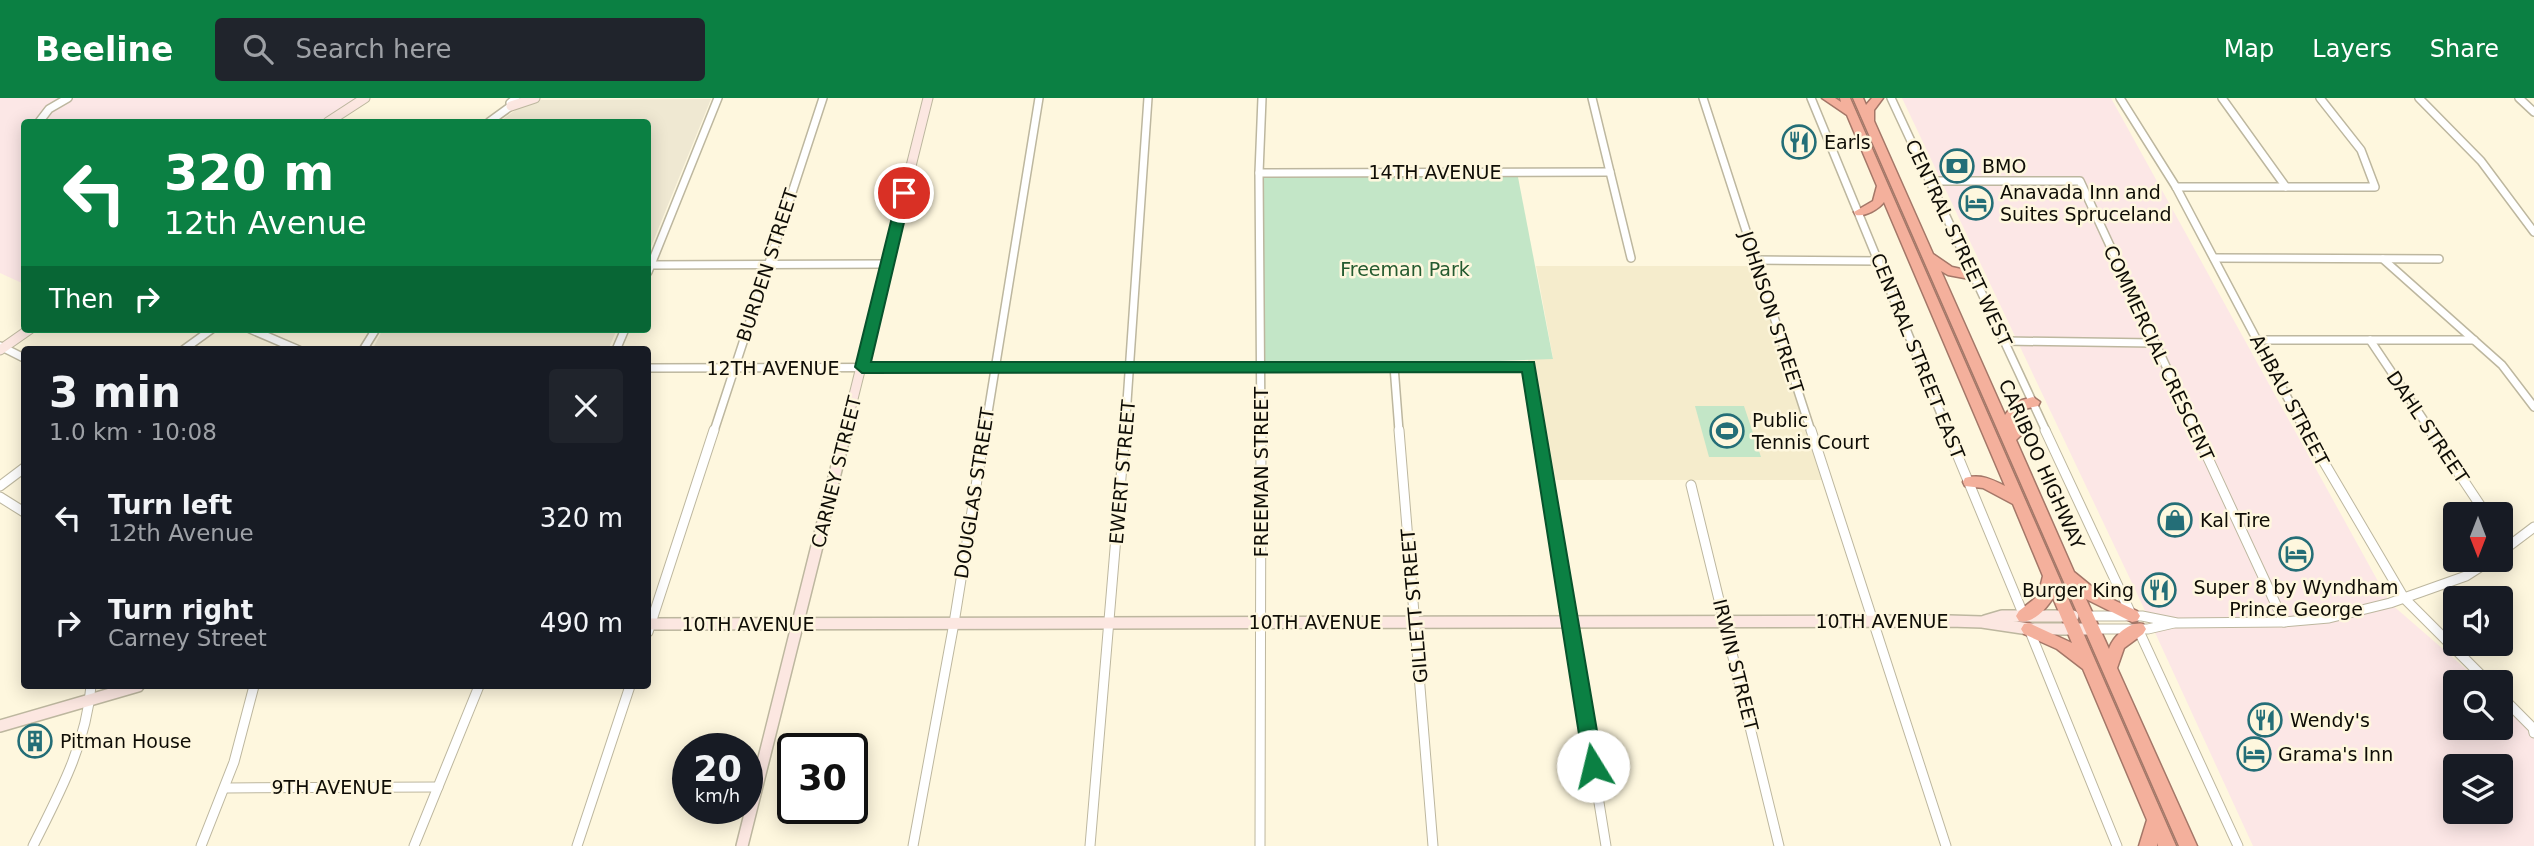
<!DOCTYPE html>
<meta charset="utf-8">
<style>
body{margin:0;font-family:"DejaVu Sans",sans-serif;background:#20242c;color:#f1f3f6;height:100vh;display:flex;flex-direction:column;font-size:26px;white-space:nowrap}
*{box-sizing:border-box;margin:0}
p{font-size:23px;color:#9ea1a6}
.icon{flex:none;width:38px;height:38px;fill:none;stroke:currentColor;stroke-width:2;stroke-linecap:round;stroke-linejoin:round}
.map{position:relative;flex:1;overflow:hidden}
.panel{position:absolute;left:21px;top:248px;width:630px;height:343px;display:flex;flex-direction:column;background:#171b24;border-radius:7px;box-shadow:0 4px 18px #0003}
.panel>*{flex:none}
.top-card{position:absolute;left:21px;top:21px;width:630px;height:214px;border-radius:7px;box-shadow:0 4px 18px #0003;background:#0b8043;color:#fff;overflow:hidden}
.needle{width:46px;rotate:180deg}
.buttons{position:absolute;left:2443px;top:404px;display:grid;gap:14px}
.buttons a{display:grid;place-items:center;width:70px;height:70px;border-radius:7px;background:#171b24;box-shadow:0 4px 18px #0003;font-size:35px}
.speed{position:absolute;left:672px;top:635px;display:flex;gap:14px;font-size:35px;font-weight:700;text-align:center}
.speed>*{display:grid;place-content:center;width:91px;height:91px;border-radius:50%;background:#171b24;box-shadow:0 4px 18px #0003;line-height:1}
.speed small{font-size:18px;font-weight:400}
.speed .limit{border:4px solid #111;border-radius:10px;background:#fff;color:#111}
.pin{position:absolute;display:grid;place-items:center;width:60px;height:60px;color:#fff;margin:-30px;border:4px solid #fff;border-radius:50%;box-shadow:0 2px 7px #0007}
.me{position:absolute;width:77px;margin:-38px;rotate:351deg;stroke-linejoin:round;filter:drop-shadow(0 0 5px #0008)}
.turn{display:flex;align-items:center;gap:24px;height:147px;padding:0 28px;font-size:32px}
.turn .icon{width:91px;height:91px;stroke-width:2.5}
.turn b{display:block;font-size:49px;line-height:60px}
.then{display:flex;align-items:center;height:66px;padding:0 28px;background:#0003;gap:14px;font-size:26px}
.round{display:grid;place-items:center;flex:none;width:74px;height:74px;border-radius:7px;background:#20242c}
.overview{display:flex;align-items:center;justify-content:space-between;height:119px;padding:0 28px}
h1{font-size:42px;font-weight:800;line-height:52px}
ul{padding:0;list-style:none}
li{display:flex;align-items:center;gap:21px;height:105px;padding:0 28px}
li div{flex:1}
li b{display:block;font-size:26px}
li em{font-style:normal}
header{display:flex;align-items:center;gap:42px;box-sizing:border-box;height:98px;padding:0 35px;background:#0b8043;color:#fff}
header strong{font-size:33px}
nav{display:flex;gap:38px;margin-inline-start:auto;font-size:24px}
.search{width:490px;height:63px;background:#20242c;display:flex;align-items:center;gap:18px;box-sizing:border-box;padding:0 24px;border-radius:7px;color:#9ea1a6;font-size:26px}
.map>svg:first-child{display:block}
</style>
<header>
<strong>Beeline</strong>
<div class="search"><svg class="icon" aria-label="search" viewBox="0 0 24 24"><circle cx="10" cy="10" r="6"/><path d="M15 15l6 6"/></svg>Search here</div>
<nav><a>Map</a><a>Layers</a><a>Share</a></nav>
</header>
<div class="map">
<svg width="2534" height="748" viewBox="0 0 2534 748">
<rect width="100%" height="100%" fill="#fef7de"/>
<g fill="#fce7e6" fill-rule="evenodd">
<path d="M0 0H359L322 24H24V186L0 175Z"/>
<path d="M1902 0H2111L2390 505 2481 584H2455V630H2501V602L2534 633V748H2253L2141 504ZM2455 668H2501V714H2455Z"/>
</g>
<path fill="#f5eccc" d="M1536 168H1753L1823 382H1548L1528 261 1553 260Z"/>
<g fill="#efe8d2">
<path d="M711 1 648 156V24H499L529 2Z"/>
<path d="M383 231H617L608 252H372Z"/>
</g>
<g fill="#c3e6c7">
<path d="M1517 74 1553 261 1394 267H1258L1257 76Z"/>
<path d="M1695 308H1744L1761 359H1709Z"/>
</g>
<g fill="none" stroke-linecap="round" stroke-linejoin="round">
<defs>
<g id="street-far1">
<path d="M1592 0 1631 160"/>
<path d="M1703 0 1811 333"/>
<path d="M1811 0 1948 333"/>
<path d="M1891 0 2046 333"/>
<path d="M2120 0 2176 89 2305 333"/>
<path d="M2222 0 2286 89"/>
<path d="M2419 0 2481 63 2534 134"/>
<path d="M2519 0 2534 14"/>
<path d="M39 24 49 11 68 0"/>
<path d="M489 24 511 8 510 5 516 0"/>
<path d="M1259 75 1610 74"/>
<path d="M1930 83H2080L2196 333"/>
<path d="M2176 89H2375L2361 52 2320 0"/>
<path d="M2214 160 2439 161"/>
<path d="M2383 161 2502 267 2534 309"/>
<path d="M1754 162 1879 163"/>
<path d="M650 167 887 166"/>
<path d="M648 174 718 0"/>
<path d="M250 231 299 252"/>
<path d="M2258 242H2474"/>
<path d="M2370 242 2431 333"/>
<path d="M2005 243 2154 245"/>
<path d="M0 248 24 260"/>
<path d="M183 252 212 231"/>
<path d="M363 252 376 231"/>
<path d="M616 252 625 231"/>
<path d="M1394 268 1399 333"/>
<path d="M648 270 1529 268 1539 333"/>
<path d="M714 333 823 0"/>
<path d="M985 333 1039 0"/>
<path d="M1125 333 1148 0"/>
<path d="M1261 333 1259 75 1262 0"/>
</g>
<g id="street">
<path d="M1399 332 1433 748"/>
<path d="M1539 332 1606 748"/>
<path d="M1811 332 1946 748"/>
<path d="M1947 332 2024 518"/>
<path d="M2045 332 2132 518"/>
<path d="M2195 332 2284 524"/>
<path d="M2305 332 2404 500 2488 584"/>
<path d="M2430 332 2486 416"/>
<path d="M1691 387 1779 748"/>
<path d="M0 388 24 370"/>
<path d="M0 399 24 414"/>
<path d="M2501 439 2507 449"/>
<path d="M2501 454 2534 429"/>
<path d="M2086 518H2142L2177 525 2284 524 2329 520 2390 505 2466 478 2491 462"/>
<path d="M2029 531 2117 748"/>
<path d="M2091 531H2148L2174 525"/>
<path d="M2138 531 2238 748"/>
<path d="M648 534 714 332"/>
<path d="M2501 598 2533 630 2534 635"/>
<path d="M226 690 438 689"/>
<path d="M33 748C59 696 86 647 91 588"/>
<path d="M201 748 234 664 254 588"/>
<path d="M414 748 479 588"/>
<path d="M577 748 630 588"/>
<path d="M913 748 954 525 985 332"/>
<path d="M1090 748 1125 332"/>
<path d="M1260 748 1261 332"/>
</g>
<g id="secondary-far1">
<path d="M511 8 535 0"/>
<path d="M328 24 365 0"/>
<path d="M0 252 30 231"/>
<path d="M845 333 928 0"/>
</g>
<g id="secondary">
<path d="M1985 523 2002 518H2073"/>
<path d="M648 526 1949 523 1982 524 2029 531H2091"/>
<path d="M0 628 138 588"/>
<path d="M742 748 846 332"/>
</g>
<g id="highway">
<path d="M1822 0H1835L1841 4 1840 0H1850L2176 748H2158L2157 745V748H2139L2147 722 2083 571 2057 551 2024 536 2021 531 2024 526 2029 525 2072 545 2053 500C2046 511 2033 526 2019 523L2016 518 2019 513 2038 498 2043 478 2013 406 1983 390 1965 388 1963 384 1965 380C1981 376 1991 381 2005 388L1884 104C1879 111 1865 119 1856 117L1854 114 1873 103 1877 88 1847 17Z"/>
<path d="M1853 0H1863L1866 7 1872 0H1883L1874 12V23L1933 156 1952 169 1979 175 1981 178 1975 182 1948 177 1941 173 2005 317 2015 304 2033 299 2040 304 2038 308 2024 311 2019 316 2018 324 2021 337 2016 342 2074 474 2101 496 2137 513 2140 518 2137 523 2132 524 2086 501 2109 551C2113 538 2130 523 2143 526L2146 531 2143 536 2124 550 2117 570 2197 748H2179Z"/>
</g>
</defs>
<use href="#street-far1" stroke="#bdb79f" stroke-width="10"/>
<use href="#street" stroke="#bdb79f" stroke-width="11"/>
<use href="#secondary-far1" stroke="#bdb79f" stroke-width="11"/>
<use href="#secondary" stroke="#bdb79f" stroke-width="14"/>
<use href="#highway" stroke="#a47768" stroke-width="3"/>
<use href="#street-far1" stroke="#fff" stroke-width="7"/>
<use href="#street" stroke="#fff" stroke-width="9"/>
<use href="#secondary-far1" stroke="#fce7e1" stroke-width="9"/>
<use href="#secondary" stroke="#fce7e1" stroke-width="11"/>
<use href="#highway" fill="#f4b09c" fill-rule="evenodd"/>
</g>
<path fill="#0b8043" stroke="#07532c" stroke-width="2" d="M904 90 911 95 871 264H1534L1603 668 1600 674 1593 677 1587 674 1584 668 1522 274 862 275 855 269 898 95Z"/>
<defs>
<symbol id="restaurant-ring" viewBox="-11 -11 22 22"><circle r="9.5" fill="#fef7de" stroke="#246e77" stroke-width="1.5"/><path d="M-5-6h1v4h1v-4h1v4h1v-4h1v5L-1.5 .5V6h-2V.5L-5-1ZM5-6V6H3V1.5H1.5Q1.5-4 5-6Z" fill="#246e77"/></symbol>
<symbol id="bank-ring" viewBox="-11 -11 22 22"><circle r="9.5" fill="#fef7de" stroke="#246e77" stroke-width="1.5"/><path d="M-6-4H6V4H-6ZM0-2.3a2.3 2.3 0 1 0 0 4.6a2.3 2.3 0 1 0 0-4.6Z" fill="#246e77"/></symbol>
<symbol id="hotel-ring" viewBox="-11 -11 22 22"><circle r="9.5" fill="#fef7de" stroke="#246e77" stroke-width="1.5"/><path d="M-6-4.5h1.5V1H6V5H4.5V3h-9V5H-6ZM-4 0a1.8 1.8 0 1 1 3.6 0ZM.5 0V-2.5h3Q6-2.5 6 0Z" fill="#246e77"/></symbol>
<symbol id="stadium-ring" viewBox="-11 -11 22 22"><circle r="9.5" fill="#fef7de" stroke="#246e77" stroke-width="1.5"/><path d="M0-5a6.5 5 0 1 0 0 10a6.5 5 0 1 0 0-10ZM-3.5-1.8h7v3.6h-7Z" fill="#246e77"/></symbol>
<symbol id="shop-ring" viewBox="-11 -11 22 22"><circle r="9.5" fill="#fef7de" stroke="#246e77" stroke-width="1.5"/><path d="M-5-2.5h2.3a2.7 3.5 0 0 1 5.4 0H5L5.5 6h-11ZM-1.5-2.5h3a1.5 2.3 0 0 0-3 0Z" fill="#246e77"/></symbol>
<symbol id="building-ring" viewBox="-11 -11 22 22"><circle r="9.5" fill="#fef7de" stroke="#246e77" stroke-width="1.5"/><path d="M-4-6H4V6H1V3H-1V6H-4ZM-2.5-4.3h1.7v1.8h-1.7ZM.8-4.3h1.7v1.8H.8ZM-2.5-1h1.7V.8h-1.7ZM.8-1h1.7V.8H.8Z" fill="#246e77"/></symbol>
</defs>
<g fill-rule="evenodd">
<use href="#restaurant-ring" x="1780" y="25" width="38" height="38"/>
<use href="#bank-ring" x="1938" y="49" width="38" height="38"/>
<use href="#hotel-ring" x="1957" y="86" width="38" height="38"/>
<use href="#stadium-ring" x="1708" y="314" width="38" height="38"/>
<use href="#shop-ring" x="2156" y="403" width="38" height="38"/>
<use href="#hotel-ring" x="2277" y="437" width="38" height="38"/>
<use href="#restaurant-ring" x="2140" y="473" width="38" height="38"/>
<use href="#restaurant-ring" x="2246" y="603" width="38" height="38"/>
<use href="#building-ring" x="16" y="624" width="38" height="38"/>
<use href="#hotel-ring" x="2235" y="637" width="38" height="38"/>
</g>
<g text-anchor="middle" stroke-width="5" stroke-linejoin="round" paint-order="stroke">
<g font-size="19" fill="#0f0d06" stroke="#fef7de" text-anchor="start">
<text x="1824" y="51">Earls</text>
<text x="1982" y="75">BMO</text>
<text x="2000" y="101">Anavada Inn and<tspan x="2000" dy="22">Suites Spruceland</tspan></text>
<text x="1752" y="329">Public<tspan x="1752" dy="22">Tennis Court</tspan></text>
<text x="2200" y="429">Kal Tire</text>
<text x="2296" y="496" text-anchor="middle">Super 8 by Wyndham<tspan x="2296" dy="22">Prince George</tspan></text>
<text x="2134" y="499" text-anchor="end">Burger King</text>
<text x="2290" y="629">Wendy's</text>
<text x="60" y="650">Pitman House</text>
<text x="2278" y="663">Grama's Inn</text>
</g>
<g font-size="19" fill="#0f0d06" stroke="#fef7de">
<text x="1435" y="81">14TH AVENUE</text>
<text transform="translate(1959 145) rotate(65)" y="7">CENTRAL STREET WEST</text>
<text transform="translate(767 167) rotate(-72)" y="7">BURDEN STREET</text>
<text transform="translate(1772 214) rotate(72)" y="7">JOHNSON STREET</text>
<text transform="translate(2159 255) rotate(65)" y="7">COMMERCIAL CRESCENT</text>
<text transform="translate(1918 258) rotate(68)" y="7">CENTRAL STREET EAST</text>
<text x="773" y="277">12TH AVENUE</text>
<text transform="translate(2290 302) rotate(62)" y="7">AHBAU STREET</text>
<text transform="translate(2428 329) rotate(56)" y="7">DAHL STREET</text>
<text transform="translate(2042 366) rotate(66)" y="7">CARIBOO HIGHWAY</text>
<text transform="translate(836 374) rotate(-76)" y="7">CARNEY STREET</text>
<text transform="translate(1122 374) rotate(-85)" y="7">EWERT STREET</text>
<text transform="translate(1261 374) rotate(-90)" y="7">FREEMAN STREET</text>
<text transform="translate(974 395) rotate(-81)" y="7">DOUGLAS STREET</text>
<text transform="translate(1414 508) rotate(-95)" y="7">GILLETT STREET</text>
<text x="1882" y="530">10TH AVENUE</text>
<text x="1315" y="531">10TH AVENUE</text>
<text x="748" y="533">10TH AVENUE</text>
<text transform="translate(1736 567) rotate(76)" y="7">IRWIN STREET</text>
<text x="332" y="696">9TH AVENUE</text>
</g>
<g font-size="19" fill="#245a2f" stroke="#fef7de">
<text x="1405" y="178">Freeman Park</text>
</g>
</g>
</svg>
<div class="buttons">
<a><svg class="needle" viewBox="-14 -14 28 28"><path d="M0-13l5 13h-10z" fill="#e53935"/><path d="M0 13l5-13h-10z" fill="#9ea1a6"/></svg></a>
<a><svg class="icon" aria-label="sound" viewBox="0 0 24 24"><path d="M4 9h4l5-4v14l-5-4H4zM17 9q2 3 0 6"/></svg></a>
<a><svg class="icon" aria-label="search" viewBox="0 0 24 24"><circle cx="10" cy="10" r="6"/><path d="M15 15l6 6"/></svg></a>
<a><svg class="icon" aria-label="layers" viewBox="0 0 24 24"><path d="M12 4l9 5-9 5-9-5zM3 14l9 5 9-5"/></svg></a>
</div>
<div class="speed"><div>20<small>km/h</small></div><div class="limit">30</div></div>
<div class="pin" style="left:904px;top:95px;background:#d93025"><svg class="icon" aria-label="arrive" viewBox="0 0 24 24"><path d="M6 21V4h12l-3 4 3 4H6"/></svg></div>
<svg class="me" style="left:1593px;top:668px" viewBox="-20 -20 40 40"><circle r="19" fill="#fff"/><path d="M0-13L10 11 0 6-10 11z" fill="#0b8043"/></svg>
<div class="top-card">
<div class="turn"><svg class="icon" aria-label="left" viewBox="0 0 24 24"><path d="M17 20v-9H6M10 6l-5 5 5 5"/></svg><div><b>320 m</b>12th Avenue</div></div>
<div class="then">Then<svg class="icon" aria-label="right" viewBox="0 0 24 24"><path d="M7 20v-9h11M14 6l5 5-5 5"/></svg></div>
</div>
<section class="panel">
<div class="overview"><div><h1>3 min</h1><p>1.0 km · 10:08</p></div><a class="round"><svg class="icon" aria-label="close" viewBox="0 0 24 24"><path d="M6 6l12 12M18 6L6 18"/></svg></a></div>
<ul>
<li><svg class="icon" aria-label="left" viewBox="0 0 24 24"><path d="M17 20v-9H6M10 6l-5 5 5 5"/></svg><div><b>Turn left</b><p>12th Avenue</p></div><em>320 m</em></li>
<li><svg class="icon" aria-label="right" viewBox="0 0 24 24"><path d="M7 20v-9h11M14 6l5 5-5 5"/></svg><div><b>Turn right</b><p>Carney Street</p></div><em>490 m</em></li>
</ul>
</section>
</div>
